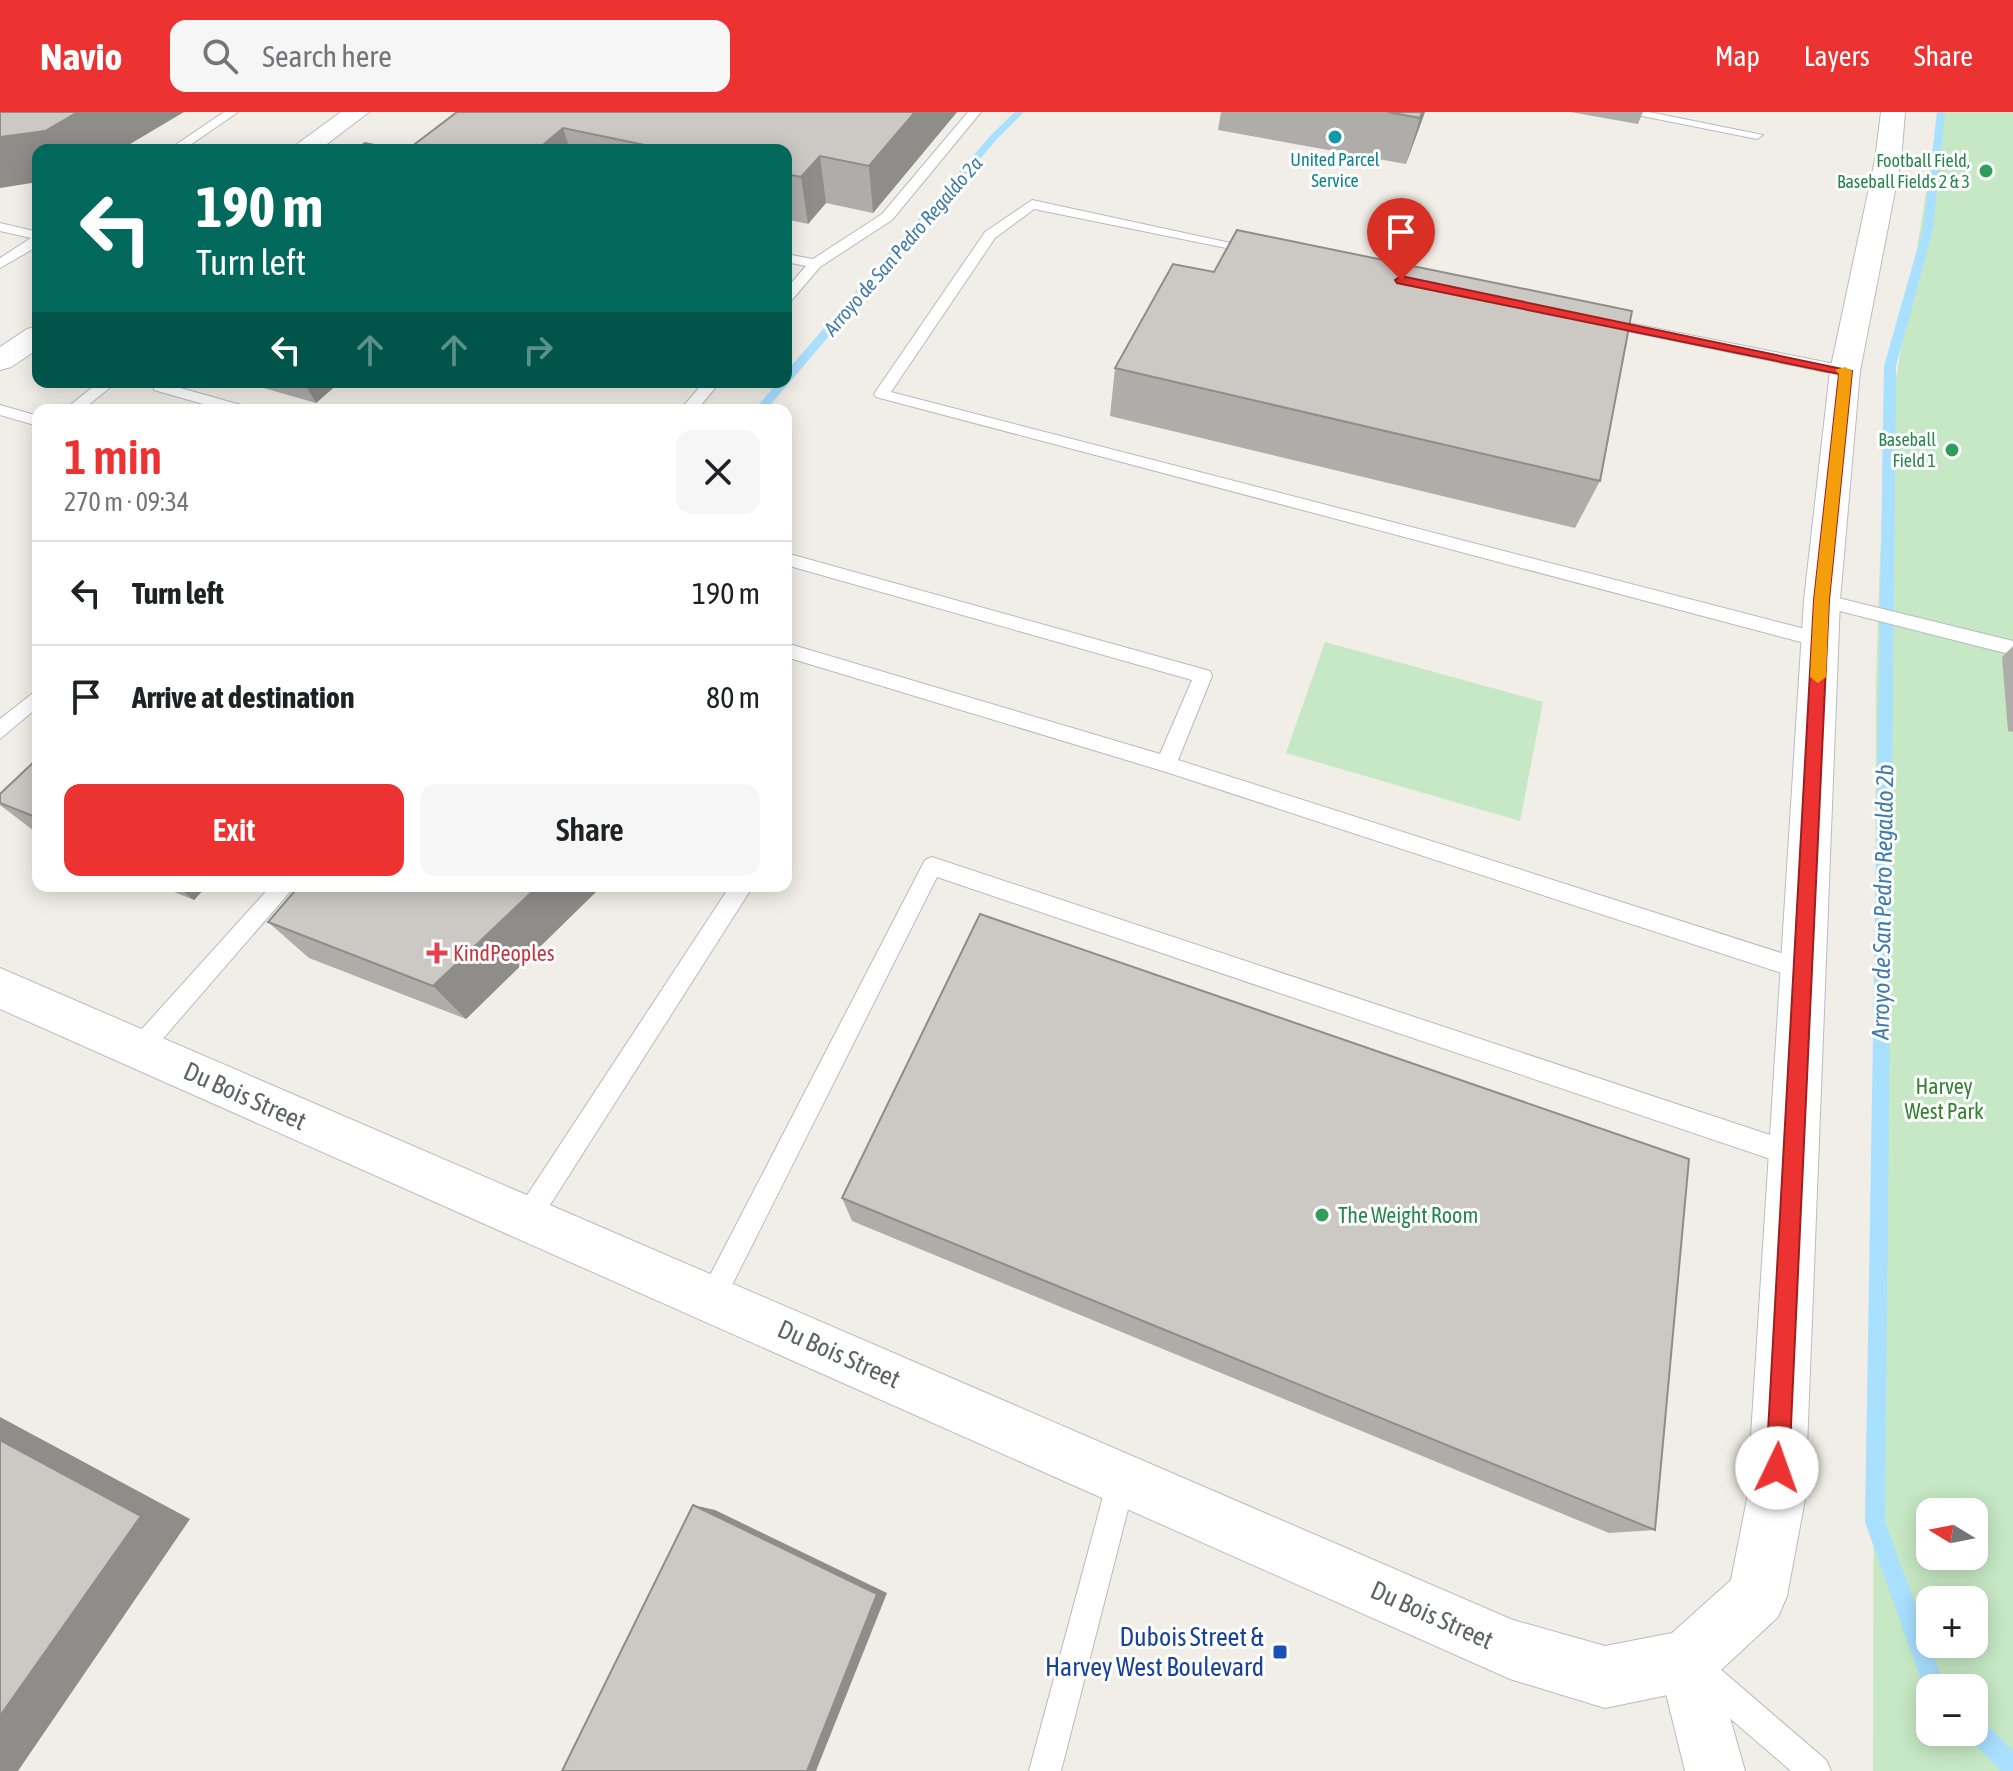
<!DOCTYPE html>
<meta charset="utf-8">
<style>
body{margin:0;font-family:"Asap Condensed",sans-serif;background:#f6f6f6;color:#202124;height:100vh;display:flex;flex-direction:column;font-size:30px;white-space:nowrap}
*{box-sizing:border-box;margin:0}
p{font-size:26px;color:#757577}
.icon{flex:none;width:44px;height:44px;fill:none;stroke:currentColor;stroke-width:2;stroke-linecap:round;stroke-linejoin:round}
.map{position:relative;flex:1;overflow:hidden}
.panel{position:absolute;left:32px;top:292px;width:760px;height:488px;display:flex;flex-direction:column;background:#fff;border-radius:16px;box-shadow:0 4px 20px #0003}
.panel>*{flex:none}
.hud{position:absolute;left:32px;top:32px;width:760px;height:244px;border-radius:16px;box-shadow:0 4px 20px #0003;background:#00695c;color:#fff;overflow:hidden}
.needle{width:52px;rotate:280deg}
.fabs{position:absolute;left:1916px;top:1386px;display:grid;gap:16px}
.fabs a{display:grid;place-items:center;width:72px;height:72px;border-radius:16px;background:#fff;box-shadow:0 4px 20px #0003;font-size:40px}
.pin{position:absolute;display:grid;place-items:center;width:68px;height:68px;color:#fff;margin:-82px -34px;border-radius:50% 50% 50% 0;rotate:-45deg;box-shadow:0 0 8px #0007}
.pin .icon{rotate:45deg}
.me{position:absolute;width:88px;margin:-44px;rotate:3deg;stroke-linejoin:round;filter:drop-shadow(0 0 6px #0008)}
.turn{display:flex;align-items:center;gap:28px;height:168px;padding:0 32px;font-size:36px}
.turn .icon{width:104px;height:104px;stroke-width:2.5}
.turn b{display:block;font-size:56px;line-height:68px}
.lanes{display:flex;align-items:center;height:76px;padding:0 32px;background:#0003;justify-content:center;gap:40px;direction:ltr}
.lanes .off{opacity:.35}
.round{display:grid;place-items:center;flex:none;width:84px;height:84px;border-radius:16px;background:#f6f6f6}
.headline{display:flex;align-items:center;justify-content:space-between;height:136px;padding:0 32px}
h1{font-size:48px;font-weight:600;line-height:60px;color:#ed3331}
.cta{display:flex;gap:16px;margin-top:auto;padding:16px 32px}
.cta a{flex:1;height:92px;border-radius:16px;background:#ed3331;color:#fff;font-size:32px;font-weight:600;line-height:92px;text-align:center}
.cta a+a{background:#f6f6f6;color:#202124}
ul{padding:0;list-style:none}
li{display:flex;align-items:center;gap:24px;height:104px;padding:0 32px;border-top:2px solid #e0e0e0}
li div{flex:1}
li b{display:block;font-size:30px}
li em{font-style:normal}
header{display:flex;align-items:center;gap:48px;box-sizing:border-box;height:112px;padding:0 40px;background:#ed3331;color:#fff}
header strong{font-size:38px}
nav{display:flex;gap:44px;margin-inline-start:auto;font-size:28px}
.search{width:560px;height:72px;background:#f6f6f6;display:flex;align-items:center;gap:20px;box-sizing:border-box;padding:0 28px;border-radius:16px;color:#757577;font-size:30px}
.map>svg:first-child{display:block}
</style>
<header>
<strong>Navio</strong>
<div class="search"><svg class="icon" aria-label="search" viewBox="0 0 24 24"><circle cx="10" cy="10" r="6"/><path d="M15 15l6 6"/></svg>Search here</div>
<nav><a>Map</a><a>Layers</a><a>Share</a></nav>
</header>
<div class="map">
<svg width="2013" height="1659" viewBox="0 0 2013 1659">
<rect width="100%" height="100%" fill="#f1eee7"/>
<g fill="#c6e8c4" fill-rule="evenodd">
<path d="M1939 0H2013V1659H1873L1876 573 1880 444 1889 331C1883 307 1889 284 1897 262ZM1930 1400H1974V1444H1930ZM1930 1488H1974V1532H1930ZM1930 1576H1974V1620H1930Z"/>
<path d="M1325 530 1543 590 1520 709 1286 641Z"/>
</g>
<g fill="none" stroke-linecap="round" stroke-linejoin="round">
<g fill="#a9dfff" fill-rule="evenodd">
<path d="M1015 0H1024L997 27 766 298H754L778 270H786V260L991 23Z"/>
<path d="M1937 0H1945L1933 117 1896 254 1885 1410 1946 1576H1930V1585L1924 1576 1865 1410 1884 254 1923 117Z"/>
<path d="M1974 1605 1982 1608 2013 1639V1659H2001L1966 1624 1964 1620H1974Z"/>
</g>
<defs>
<g id="lane">
<path d="M224 0H238L183 38H168Z"/>
<path d="M968 0H981L892 108 820 155 791 189 786 190V177L806 154 786 150V142L813 147 882 102Z"/>
<path d="M1622 0H1649L1763 23 1757 27Z"/>
<path d="M1032 88 1263 138 1256 142 1034 97 995 126 891 280 1820 521 1829 528 1820 535 876 285 874 282 985 120Z"/>
<path d="M0 111 38 120V134L0 156V146L31 126 0 119Z"/>
<path d="M1599 205 1845 254 1853 259 1845 264 1594 212 1592 209Z"/>
<path d="M99 270H117L82 298H64Z"/>
<path d="M159 270 248 295 250 298H224L154 278V272Z"/>
<path d="M704 270H720L697 298H680Z"/>
<path d="M0 293 38 304V314L0 303Z"/>
<path d="M786 441 1210 559 1212 564 1178 648 1803 848 1811 851 1814 858 1811 865 1803 868 1166 660 786 545V531L1160 642 1192 568 786 453Z"/>
<path d="M1822 482 2013 529V543L1816 493 1813 488Z"/>
<path d="M38 577V595L0 627V607Z"/>
<path d="M932 745 1794 1031 1803 1035 1806 1043 1803 1051 1794 1055 937 765 721 1195 712 1199 703 1195 699 1186 703 1177 925 748Z"/>
<path d="M271 774H295L147 945 139 948 131 945 127 937 131 929Z"/>
<path d="M730 774H753L536 1115 527 1119 518 1115 514 1106 518 1097Z"/>
<path d="M1122 1352 1132 1356 1136 1366 1061 1659H1029L1108 1366 1112 1356Z"/>
<path d="M1700 1545 1711 1549 1826 1648 1831 1659H1791L1689 1571 1685 1560 1689 1549Z"/>
</g>
<path id="street" d="M1687 1520 1708 1528 1745 1659H1685L1658 1549 1666 1528Z"/>
<g id="secondary">
<path d="M341 0H369L319 38H289Z"/>
<path d="M1881 0H1905L1901 48 1860 259 1840 488 1805 1387 1787 1484 1778 1505 1708 1570 1687 1579 1605 1596 1510 1567 0 897V856L1513 1508 1605 1534 1672 1521 1731 1468 1747 1387 1804 488 1830 259 1875 48Z"/>
<path d="M38 214V237L11 255 0 258V235L27 217Z"/>
</g>
</defs>
<use href="#lane" stroke="#b7babe" stroke-width="2"/>
<use href="#street" stroke="#b7babe" stroke-width="2"/>
<use href="#secondary" stroke="#b8bcc1" stroke-width="2"/>
<use href="#lane" fill="#fff" fill-rule="evenodd"/>
<use href="#street" fill="#fff" fill-rule="evenodd"/>
<use href="#secondary" fill="#fff" fill-rule="evenodd"/>
</g>
<g fill="#afada9">
<path d="M457 0H957L873 101 826 91 808 112 786 107V38H407Z"/>
<path d="M1221 0H1425L1406 52 1218 18Z"/>
<path d="M1570 0H1643L1638 12Z"/>
<path d="M1214 160 1600 369 1575 416 1110 304 1115 256Z"/>
<path d="M243 270H340L316 291Z"/>
<path d="M2013 534V620L2008 619 2002 545Z"/>
<path d="M38 646V722L0 693V682Z"/>
<path d="M159 774H207L194 788Z"/>
<path d="M602 774 466 907 309 846 268 810Z"/>
<path d="M842 1086 1655 1418 1609 1421 852 1109Z"/>
</g>
<g fill="#8f8d89">
<path d="M78 0H184L120 38H38V70L0 76V25Z"/>
<path d="M915 0H957L873 101 869 54Z"/>
<path d="M1422 0H1425L1406 52 1420 6Z"/>
<path d="M563 16 570 38H537Z"/>
<path d="M820 44 826 91 808 112 801 65Z"/>
<path d="M304 270H340L316 291Z"/>
<path d="M177 774H207L194 788Z"/>
<path d="M538 774H602L466 907 433 874Z"/>
<path d="M0 1305 190 1407 18 1659H0Z"/>
<path d="M693 1393 715 1398 887 1481 816 1659H807Z"/>
</g>
<g fill="#ccc9c4" stroke="#8f8d89" stroke-width="2">
<path d="M0 0H78L45 19 0 25Z"/>
<path d="M457 0H915L869 54 820 44 801 65 786 62V38H669L563 16 537 38H407Z"/>
<path d="M1388 0H1422L1420 6Z"/>
<path d="M365 31 398 38H355Z"/>
<path d="M1237 118 1632 199 1600 369 1115 256 1173 152 1214 160Z"/>
<path d="M38 646V706L0 691V682Z"/>
<path d="M299 774H538L433 874 268 810Z"/>
<path d="M980 802 1689 1047 1655 1418 842 1086Z"/>
<path d="M0 1328 141 1404 0 1604Z"/>
<path d="M693 1393 877 1482 807 1659H562Z"/>
</g>
<path fill="#ed3331" stroke="#9a2120" stroke-width="2" d="M1401 164 1852 259 1829 488 1789 1356 1786 1364 1777 1367 1769 1364 1766 1356 1814 488 1839 262 1397 171 1395 168Z"/>
<path fill="#f59e0b" d="M1845 255 1852 259 1829 488 1826 565 1818 571 1810 565 1814 488 1839 262 1835 258Z"/>
<circle fill="#0f9aa8" stroke="#fff" stroke-width="3" cx="1335" cy="25" r="8"/>
<g fill="#2e9e5b" stroke="#fff" stroke-width="3">
<circle cx="1986" cy="59" r="8"/>
<circle cx="1952" cy="338" r="8"/>
<circle cx="1322" cy="1103" r="8"/>
</g>
<path fill="#e0444e" stroke="#fff" stroke-width="3" d="M433 829h8v8h8v8h-8v8h-8v-8h-8v-8h8z"/>
<rect fill="#1a4fb4" stroke="#fff" stroke-width="3" x="1272" y="1532" width="16" height="16" rx="4"/>
<g text-anchor="middle" stroke-width="6" stroke-linejoin="round" paint-order="stroke">
<g font-size="18" fill="#0d838f" stroke="#fff">
<text x="1335" y="54">United Parcel<tspan x="1335" dy="21">Service</tspan></text>
</g>
<g font-size="18" fill="#27864d" stroke="#fff" text-anchor="end">
<text x="1970" y="55">Football Field,<tspan x="1970" dy="21">Baseball Fields 2 &amp; 3</tspan></text>
<text x="1936" y="334">Baseball<tspan x="1936" dy="21">Field 1</tspan></text>
</g>
<g font-size="20" font-style="italic" fill="#3f7bac" stroke="#fff">
<text transform="translate(903 134) rotate(-49)" y="7">Arroyo de San Pedro Regaldo 2a</text>
</g>
<g font-size="22" fill="#be3a42" stroke="#fff" text-anchor="start">
<text x="453" y="849">KindPeoples</text>
</g>
<g font-size="22" fill="#348232" stroke="#fff">
<text x="1944" y="982">Harvey<tspan x="1944" dy="25">West Park</tspan></text>
</g>
<g font-size="22" fill="#27864d" stroke="#fff" text-anchor="start">
<text x="1338" y="1111">The Weight Room</text>
</g>
<g font-size="24" font-style="italic" fill="#3f7bac" stroke="#fff">
<text transform="translate(1883 790) rotate(-89)" y="8">Arroyo de San Pedro Regaldo 2b</text>
</g>
<g font-size="26" fill="#5e6368" stroke="#fff">
<text transform="translate(245 984) rotate(24)" y="9">Du Bois Street</text>
<text transform="translate(839 1242) rotate(24)" y="9">Du Bois Street</text>
<text transform="translate(1432 1503) rotate(24)" y="9">Du Bois Street</text>
</g>
<g font-size="26" fill="#164399" stroke="#fff" text-anchor="end">
<text x="1264" y="1534">Dubois Street &amp;<tspan x="1264" dy="30">Harvey West Boulevard</tspan></text>
</g>
</g>
</svg>
<div class="fabs">
<a><svg class="needle" viewBox="-14 -14 28 28"><path d="M0-13l5 13h-10z" fill="#e53935"/><path d="M0 13l5-13h-10z" fill="#757577"/></svg></a>
<a>+</a>
<a>−</a>
</div>
<div class="pin" style="left:1401px;top:168px;background:#d93025"><svg class="icon" aria-label="arrive" viewBox="0 0 24 24"><path d="M6 21V4h12l-3 4 3 4H6"/></svg></div>
<svg class="me" style="left:1777px;top:1356px" viewBox="-20 -20 40 40"><circle r="19" fill="#fff"/><path d="M0-13L10 11 0 6-10 11z" fill="#ed3331"/></svg>
<div class="hud">
<div class="turn"><svg class="icon" aria-label="left" viewBox="0 0 24 24"><path d="M17 20v-9H6M10 6l-5 5 5 5"/></svg><div><b>190 m</b>Turn left</div></div>
<div class="lanes"><svg class="icon" aria-label="left" viewBox="0 0 24 24"><path d="M17 20v-9H6M10 6l-5 5 5 5"/></svg><svg class="icon off" aria-label="ahead" viewBox="0 0 24 24"><path d="M12 20V5M6 11l6-6 6 6"/></svg><svg class="icon off" aria-label="ahead" viewBox="0 0 24 24"><path d="M12 20V5M6 11l6-6 6 6"/></svg><svg class="icon off" aria-label="right" viewBox="0 0 24 24"><path d="M7 20v-9h11M14 6l5 5-5 5"/></svg></div>
</div>
<section class="panel">
<div class="headline"><div><h1>1 min</h1><p>270 m · 09:34</p></div><a class="round"><svg class="icon" aria-label="close" viewBox="0 0 24 24"><path d="M6 6l12 12M18 6L6 18"/></svg></a></div>
<ul>
<li><svg class="icon" aria-label="left" viewBox="0 0 24 24"><path d="M17 20v-9H6M10 6l-5 5 5 5"/></svg><div><b>Turn left</b></div><em>190 m</em></li>
<li><svg class="icon" aria-label="arrive" viewBox="0 0 24 24"><path d="M6 21V4h12l-3 4 3 4H6"/></svg><div><b>Arrive at destination</b></div><em>80 m</em></li>
</ul>
<div class="cta"><a>Exit</a><a>Share</a></div>
</section>
</div>
